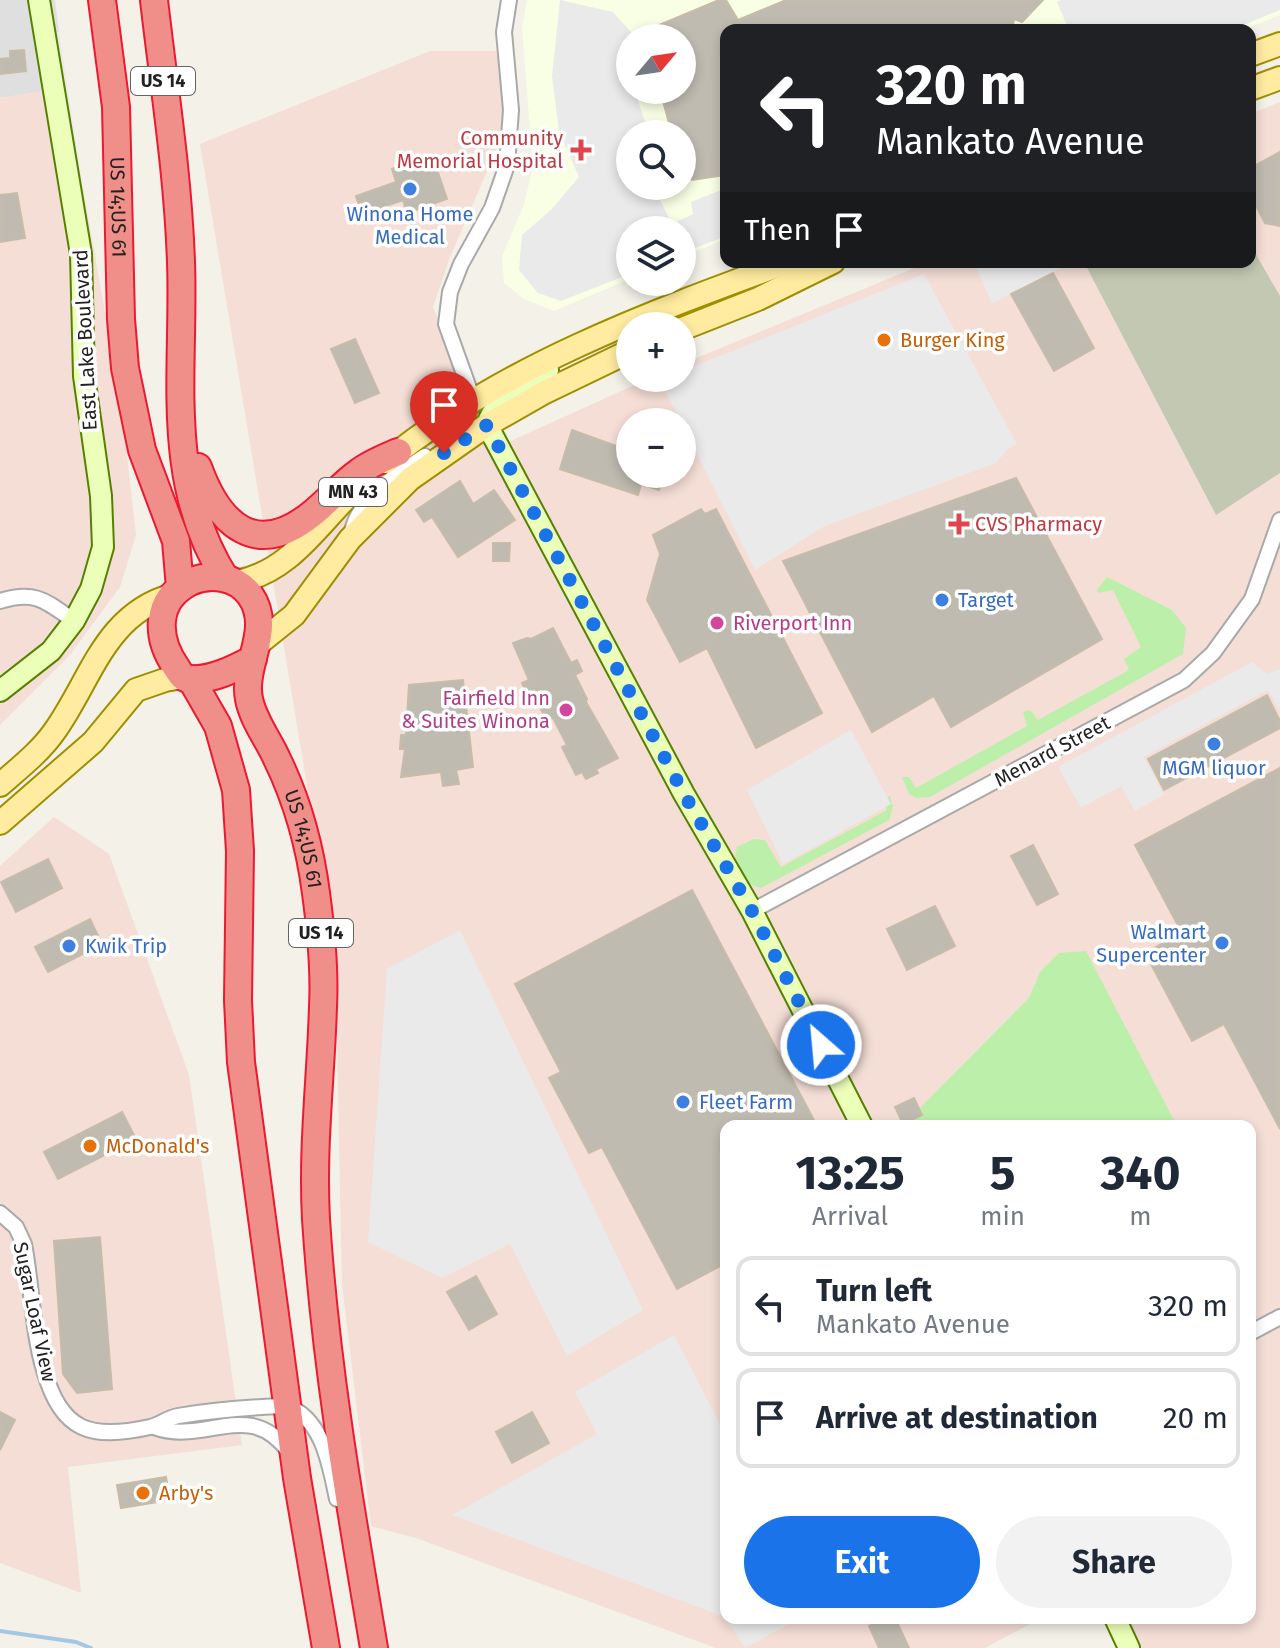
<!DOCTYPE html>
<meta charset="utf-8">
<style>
body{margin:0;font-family:"Fira Sans",sans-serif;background:#f2f2f3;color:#1f2937;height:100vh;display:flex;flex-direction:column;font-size:30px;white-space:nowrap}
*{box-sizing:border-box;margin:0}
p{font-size:26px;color:#747a83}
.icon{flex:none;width:44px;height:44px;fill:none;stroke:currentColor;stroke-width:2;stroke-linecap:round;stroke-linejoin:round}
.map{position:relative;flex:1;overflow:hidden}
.side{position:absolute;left:720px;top:1120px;width:536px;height:504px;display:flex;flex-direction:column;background:#fff;border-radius:16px;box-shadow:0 4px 12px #0003}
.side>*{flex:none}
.banner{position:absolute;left:720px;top:24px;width:536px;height:244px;border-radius:16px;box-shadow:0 4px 12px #0003;background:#202124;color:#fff;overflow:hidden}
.needle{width:52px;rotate:61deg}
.tools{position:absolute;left:616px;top:24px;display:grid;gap:16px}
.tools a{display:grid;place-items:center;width:80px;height:80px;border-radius:50%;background:#fff;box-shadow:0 4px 12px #0003;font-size:40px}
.pin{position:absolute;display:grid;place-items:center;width:68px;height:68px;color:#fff;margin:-82px -34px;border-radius:50% 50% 50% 0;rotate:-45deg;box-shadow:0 0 8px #0007}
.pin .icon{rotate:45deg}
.me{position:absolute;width:88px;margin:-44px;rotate:333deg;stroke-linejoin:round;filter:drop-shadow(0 0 6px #0008)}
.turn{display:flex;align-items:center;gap:28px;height:168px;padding:0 24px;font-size:36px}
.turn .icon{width:104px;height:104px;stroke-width:2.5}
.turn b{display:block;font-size:56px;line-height:68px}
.then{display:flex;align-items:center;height:76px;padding:0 24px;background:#0003;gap:16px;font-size:30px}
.eta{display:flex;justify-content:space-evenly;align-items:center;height:136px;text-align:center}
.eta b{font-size:48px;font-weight:700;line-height:56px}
.button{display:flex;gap:16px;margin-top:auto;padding:16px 24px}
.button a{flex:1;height:92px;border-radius:48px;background:#1a73e8;color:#fff;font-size:32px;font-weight:700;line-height:92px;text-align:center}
.button a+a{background:#f2f2f3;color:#1f2937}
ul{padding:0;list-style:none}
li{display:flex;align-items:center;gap:24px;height:100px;margin:0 16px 12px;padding:0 8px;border:4px solid #e0e1e3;border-radius:16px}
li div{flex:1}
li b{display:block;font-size:30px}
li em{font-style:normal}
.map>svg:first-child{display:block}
</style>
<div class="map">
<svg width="1280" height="1648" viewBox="0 0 1280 1648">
<rect width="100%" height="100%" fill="#f3f1e8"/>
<path fill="#e0dfdf" d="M0 0H55L59 32 50 34 58 89 0 98Z"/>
<g fill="#f4ded6" fill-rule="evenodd">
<path d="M430 51H499L504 132 450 257 433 307 491 450 650 378H682V364L929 262H1250V114L1280 102V1648H1129L1115 1618H1250V1126H726V1618H1041L985 1648H716L416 1538 371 1526 342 1284 336 994 323 881 200 144ZM630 422H682V474H630Z"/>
<path d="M58 89 75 190 83 189 121 402 136 535 120 587 69 656 0 725V98Z"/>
<path d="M54 817 109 854 189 1075 242 1445 68 1467 81 1593 0 1563V866Z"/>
</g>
<path fill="#f9ffe4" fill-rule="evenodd" d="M527 0H1280V15L1244 30H726V239L682 257V230H630V279L554 311 524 299 504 283 502 256 524 204 533 167 522 29ZM630 38H682V90H630ZM630 134H682V186H630Z"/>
<path fill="#c3c8b2" d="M1250 244 1280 296V473L1216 515 1084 262H1250Z"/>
<g fill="#bcf0aa">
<path d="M1107 577 1172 610 1186 628 1183 654 930 797 917 798 909 794 902 777H909L916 788 1027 726 1023 712 1030 710 1038 720 1129 670 1124 659 1141 647 1113 590 1098 593 1097 590Z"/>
<path d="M890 796 893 807 889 820 761 888 747 883 735 857 737 847 754 839 765 840 781 867 887 810 883 799Z"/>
<path d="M1086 951 1177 1126H902L1029 998 1040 972 1059 953Z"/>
</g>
<g fill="#eaeaea">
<path d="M560 0 613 12 636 38H630V90H638V101L649 134H630V186H667L669 193 658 196 672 224 693 214 691 202 726 188V236L682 253V230H630V274L561 301 538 293 519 270 522 235 552 209 579 177 559 131 552 76Z"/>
<path d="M1061 0H1280V10L1231 30H1069L1057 2Z"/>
<path d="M59 32 83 189 75 190 49 34Z"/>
<path d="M974 262H1072L992 304Z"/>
<path d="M924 274 1017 444 1008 449 996 463 825 526 755 570 660 380 682 378V371Z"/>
<path d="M1252 662 1267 674 1280 669V711L1268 690 1144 757 1164 795 1135 811 1121 786 1081 808 1058 767Z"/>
<path d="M851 730 891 804 783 864 747 790Z"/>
<path d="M460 930 643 1310 567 1356 510 1244 442 1278 368 1242 387 969Z"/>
<path d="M674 1335 726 1436V1618H800L745 1648 725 1617 452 1515 597 1434 575 1392Z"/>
</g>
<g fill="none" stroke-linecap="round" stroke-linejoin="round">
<path stroke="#a4c7e4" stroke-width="4" d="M0 1631 76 1642 91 1648"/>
</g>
<g fill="#c0bbb0" stroke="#c6bca8" stroke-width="2">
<path d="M719 0H726L738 20 786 0H1043L1022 22 1014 19 1012 30H726V175L692 180 682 158V134H672L660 90H682V38H652V28Z"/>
<path d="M24 50 26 71 0 74V59L10 58V51Z"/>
<path d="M1280 152V226L1265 223 1250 194V168Z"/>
<path d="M432 155 447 199 407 213 403 200 362 214 356 196 396 182 392 169Z"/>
<path d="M17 193 25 238 0 242V195Z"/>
<path d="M1053 273 1094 348 1054 371 1011 294Z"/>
<path d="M355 339 379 393 355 403 331 349Z"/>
<path d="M572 430 630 451V474H663L659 490 641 484 638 495 560 469Z"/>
<path d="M1016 478 1102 639 951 727 934 696 872 732 783 561Z"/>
<path d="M460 481 473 504 494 490 515 520 458 557 432 517 424 522 416 510Z"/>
<path d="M701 509 705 514 716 509 822 713 756 748 707 648 680 662 647 600 660 554 653 535Z"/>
<path d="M493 543H510L509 561H493Z"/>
<path d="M553 628 571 663 577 660 582 671 575 675 587 699 586 702 618 758 596 769 598 773 586 779 582 772 576 775 562 747 567 745 553 718 547 721 532 692 528 696 522 683 529 680 513 643 527 638 531 639Z"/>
<path d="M463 680 473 767 456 770 459 784 443 786 441 772 401 777 405 749H400L401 735H406L409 685Z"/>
<path d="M1267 695 1280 721V728L1164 790 1148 759Z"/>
<path d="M1280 768V1129L1224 1024 1192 1041 1145 953 1182 933 1135 845Z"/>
<path d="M1033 845 1058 894 1037 905 1011 856Z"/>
<path d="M48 859 62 888 16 912 1 882Z"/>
<path d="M692 890 817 1126H726V1263L677 1289 602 1147 589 1153 549 1078 561 1072 515 984Z"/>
<path d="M935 906 955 946 907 970 887 929Z"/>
<path d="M90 919 102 944 48 972 35 947Z"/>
<path d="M914 1098 922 1115 903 1124 895 1107Z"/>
<path d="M122 1112 136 1139 58 1179 44 1152Z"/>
<path d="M100 1237 112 1389 77 1393 63 1374 54 1241Z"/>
<path d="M476 1276 497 1314 469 1330 447 1292Z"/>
<path d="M0 1412 15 1420 0 1450Z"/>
<path d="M532 1412 549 1443 512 1463 496 1432Z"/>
<path d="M166 1477 170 1500 121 1508 117 1485Z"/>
<path d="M885 1618H895L909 1648H879L869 1626Z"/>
</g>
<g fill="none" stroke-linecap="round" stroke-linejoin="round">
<defs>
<g id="street">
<path d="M446 443 463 426 474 402 446 324 450 292 461 264 492 208 507 165 511 110 504 32 509 0"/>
<path d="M352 531C360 497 397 474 425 456"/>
<path d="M0 601C35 590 46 601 74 621"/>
<path d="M752 911 1184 680 1213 653 1252 599 1280 520"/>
<path d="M0 1213 16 1227 24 1244C32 1285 32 1330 44 1370 61 1432 91 1440 150 1427 160 1425 167 1418 178 1416 214 1410 251 1407 287 1406 323 1419 330 1466 337 1499"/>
<path d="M1250 1333 1280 1317"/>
<path d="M154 1427C205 1446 249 1397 289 1452"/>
</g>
<g id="secondary">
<path d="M548 370C524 385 496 396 487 425L684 794 752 911 862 1126"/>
<path d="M0 691 51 651 74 621 91 589 103 547 101 496 84 376 81 254 39 0"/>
<path d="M1115 1618 1129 1648"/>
</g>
<g id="primary">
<path d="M1250 55 1280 44"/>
<path d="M1250 89 1280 78"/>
<path d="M682 329 758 299 833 262"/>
<path d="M386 462C499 368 651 312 788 262"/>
<path d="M236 582C286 573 312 533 346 498"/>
<path d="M258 644 294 615 350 539 410 479 487 425 545 392 630 351"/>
<path d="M0 785C18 769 40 752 54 732 91 681 104 614 173 595"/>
<path d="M0 823 93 742 136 690 165 680 183 677"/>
</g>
<g id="highway">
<path id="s1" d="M102 0 116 107 121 319 125 368 142 450 176 541 180 588"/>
<path d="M154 0C164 87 178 174 181 262 185 370 163 480 225 578"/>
<path d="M198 467C219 525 256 560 313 513 329 500 342 484 359 472 371 463 384 458 398 452"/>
<path id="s2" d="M253 659C236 668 211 681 190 679 182 679 180 673 176 667 156 638 154 600 190 582 210 573 236 576 250 595 274 629 242 664 249 699 253 720 268 739 277 759 297 800 310 847 316 893 321 930 325 968 323 1006 321 1077 312 1147 316 1219 325 1362 350 1506 374 1648"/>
<path d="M191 679 218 726 236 790 240 851 238 1000 241 1062 297 1478 326 1648"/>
</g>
</defs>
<use href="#street" stroke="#a9a9a9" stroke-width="18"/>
<use href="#secondary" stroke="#568100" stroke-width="24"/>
<use href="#primary" stroke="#9f8f00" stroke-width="26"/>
<use href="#highway" stroke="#ed1931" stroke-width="30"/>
<use href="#street" stroke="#fff" stroke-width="14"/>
<use href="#secondary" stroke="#ecffb9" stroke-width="20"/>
<use href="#primary" stroke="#ffeca0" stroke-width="22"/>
<use href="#highway" stroke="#f08e89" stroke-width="26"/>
</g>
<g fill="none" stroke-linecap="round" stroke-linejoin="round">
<path stroke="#1a73e8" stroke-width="14" stroke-dasharray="0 25.2" d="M444 453 487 425 684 794 752 911 821 1045"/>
</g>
<g fill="#e0444e" stroke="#fff" stroke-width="3">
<path d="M577 138h8v8h8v8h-8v8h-8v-8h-8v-8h8z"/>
<path d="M955 512h8v8h8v8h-8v8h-8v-8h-8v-8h8z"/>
</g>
<g fill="#3f7fe0" stroke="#fff" stroke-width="3">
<circle cx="410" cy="189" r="8"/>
<circle cx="942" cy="600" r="8"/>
<circle cx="1214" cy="744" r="8"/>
<circle cx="1222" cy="943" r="8"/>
<circle cx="69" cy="946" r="8"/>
<circle cx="683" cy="1102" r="8"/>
</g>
<g fill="#e8710a" stroke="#fff" stroke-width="3">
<circle cx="884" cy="340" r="8"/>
<circle cx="90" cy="1146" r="8"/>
<circle cx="143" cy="1493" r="8"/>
</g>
<g fill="#d1479c" stroke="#fff" stroke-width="3">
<circle cx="717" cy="623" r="8"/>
<circle cx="566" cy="710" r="8"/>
</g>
<g text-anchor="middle" stroke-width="7" stroke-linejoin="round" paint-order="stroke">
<g fill="#fff" stroke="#646464" stroke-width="2">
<rect x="131" y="67" width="64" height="28" rx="6"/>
<rect x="319" y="478" width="68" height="28" rx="6"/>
<rect x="289" y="919" width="64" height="28" rx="6"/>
</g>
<g font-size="18" font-weight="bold" fill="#222">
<text x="163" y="87">US 14</text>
<text x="353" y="498">MN 43</text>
<text x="321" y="939">US 14</text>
</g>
<g font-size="20" fill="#be3a42" stroke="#fff" text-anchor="end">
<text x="563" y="145">Community<tspan x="563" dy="23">Memorial Hospital</tspan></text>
<text x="975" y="531" text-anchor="start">CVS Pharmacy</text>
</g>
<g font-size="20" fill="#222" stroke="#fff">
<text dy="7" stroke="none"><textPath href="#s1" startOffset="208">US 14;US 61</textPath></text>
<text transform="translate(85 340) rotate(-93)" y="7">East Lake Boulevard</text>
<text transform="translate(1052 751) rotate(-28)" y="7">Menard Street</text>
<text dy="7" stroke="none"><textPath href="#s2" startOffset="510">US 14;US 61</textPath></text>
<text transform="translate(35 1312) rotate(78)" y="7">Sugar Loaf View</text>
</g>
<g font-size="20" fill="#366cbe" stroke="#fff" text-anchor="start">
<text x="410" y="221" text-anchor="middle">Winona Home<tspan x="410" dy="23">Medical</tspan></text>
<text x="958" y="607">Target</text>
<text x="1214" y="775" text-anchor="middle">MGM liquor</text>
<text x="1206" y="939" text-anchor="end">Walmart<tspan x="1206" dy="23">Supercenter</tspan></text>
<text x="85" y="953">Kwik Trip</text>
<text x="699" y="1109">Fleet Farm</text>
</g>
<g font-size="20" fill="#c56008" stroke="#fff" text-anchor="start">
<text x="900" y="347">Burger King</text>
<text x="106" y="1153">McDonald's</text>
<text x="159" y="1500">Arby's</text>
</g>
<g font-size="20" fill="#b23c85" stroke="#fff" text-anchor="start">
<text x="733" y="630">Riverport Inn</text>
<text x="550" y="705" text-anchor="end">Fairfield Inn<tspan x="550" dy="23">&amp; Suites Winona</tspan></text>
</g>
</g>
</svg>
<div class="tools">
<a><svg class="needle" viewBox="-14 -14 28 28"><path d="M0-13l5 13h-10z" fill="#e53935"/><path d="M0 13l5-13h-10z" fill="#747a83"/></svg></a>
<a><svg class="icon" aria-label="search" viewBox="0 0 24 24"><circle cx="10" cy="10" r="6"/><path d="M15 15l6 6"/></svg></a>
<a><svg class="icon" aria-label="layers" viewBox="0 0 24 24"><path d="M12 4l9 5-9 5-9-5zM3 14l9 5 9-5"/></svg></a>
<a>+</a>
<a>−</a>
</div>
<div class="pin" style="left:444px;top:453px;background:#d93025"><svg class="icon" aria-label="arrive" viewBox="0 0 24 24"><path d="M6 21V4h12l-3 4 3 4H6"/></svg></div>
<svg class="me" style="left:821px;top:1045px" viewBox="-20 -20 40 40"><circle r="17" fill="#1a73e8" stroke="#fff" stroke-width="3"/><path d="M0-11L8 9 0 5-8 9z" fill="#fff"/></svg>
<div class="banner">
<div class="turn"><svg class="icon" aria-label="left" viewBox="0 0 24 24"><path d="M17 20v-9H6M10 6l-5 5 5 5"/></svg><div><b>320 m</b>Mankato Avenue</div></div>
<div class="then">Then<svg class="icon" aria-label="arrive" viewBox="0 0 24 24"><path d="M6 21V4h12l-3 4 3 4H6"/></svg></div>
</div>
<section class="side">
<div class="eta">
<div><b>13:25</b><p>Arrival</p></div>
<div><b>5</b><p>min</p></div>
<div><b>340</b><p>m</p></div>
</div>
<ul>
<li><svg class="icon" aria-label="left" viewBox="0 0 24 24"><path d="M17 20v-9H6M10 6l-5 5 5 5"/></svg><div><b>Turn left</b><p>Mankato Avenue</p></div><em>320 m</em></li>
<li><svg class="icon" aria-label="arrive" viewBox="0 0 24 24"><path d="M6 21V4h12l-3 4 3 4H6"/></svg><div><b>Arrive at destination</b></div><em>20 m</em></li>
</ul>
<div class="button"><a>Exit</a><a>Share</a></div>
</section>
</div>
